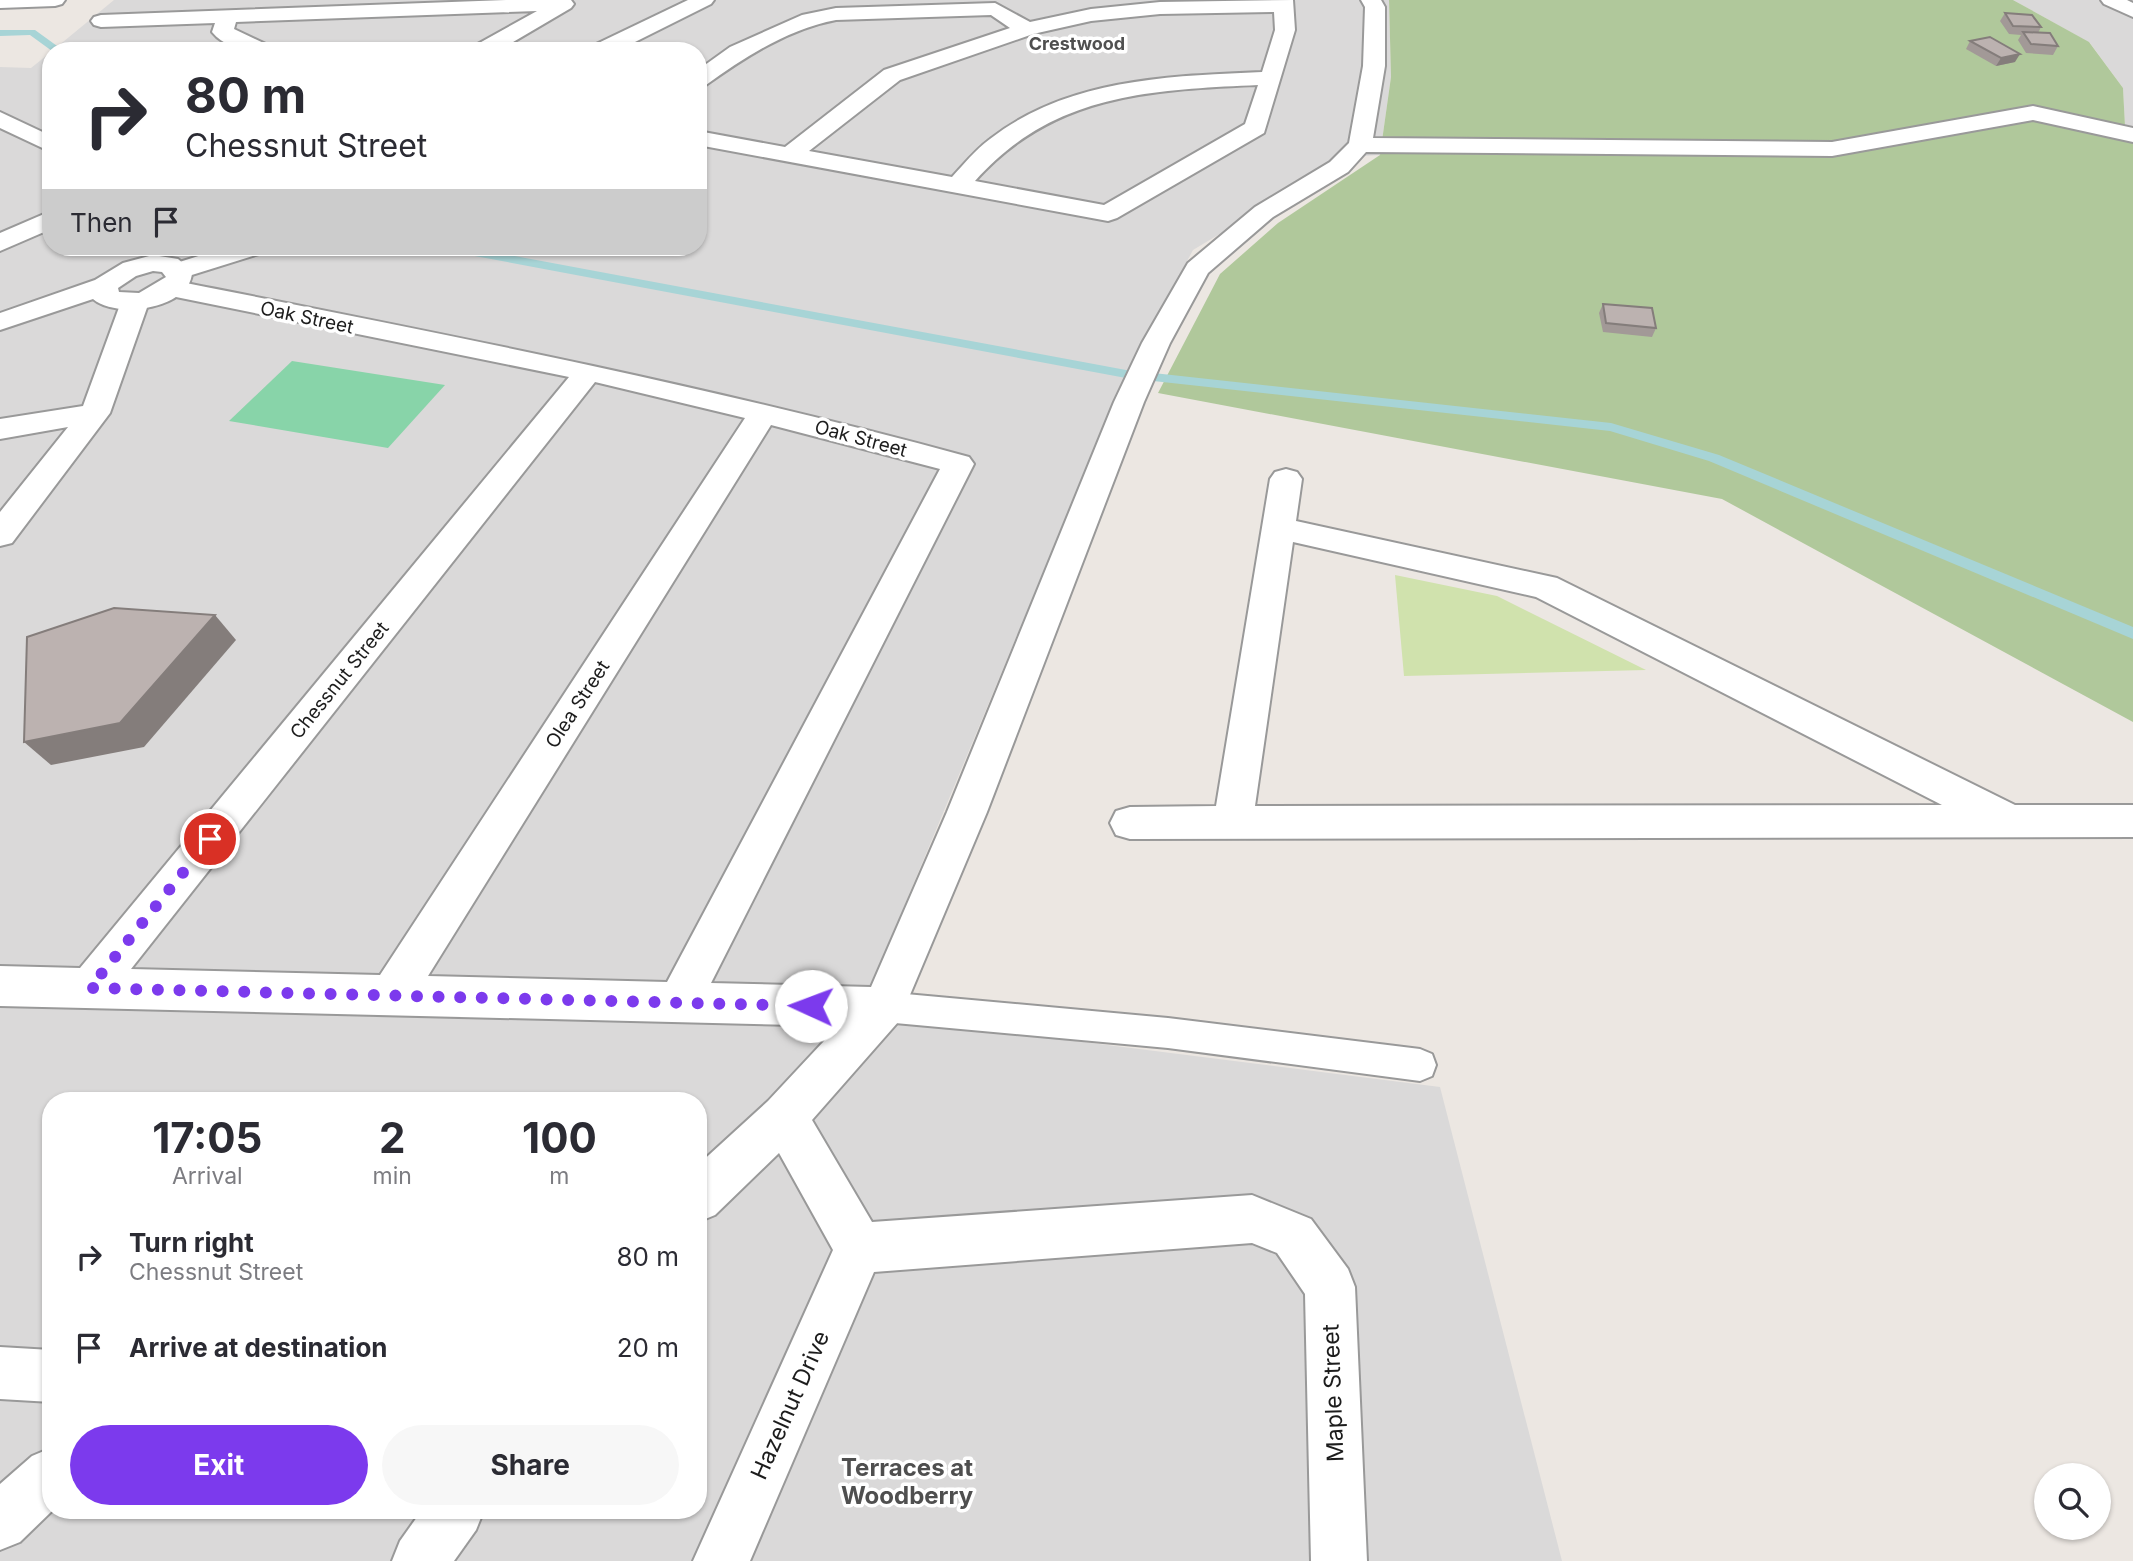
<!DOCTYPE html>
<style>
body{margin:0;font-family:Inter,sans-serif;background:#f7f7f7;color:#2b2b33;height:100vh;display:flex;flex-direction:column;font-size:26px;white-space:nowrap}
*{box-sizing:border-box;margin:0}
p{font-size:23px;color:#7c7c81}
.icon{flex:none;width:38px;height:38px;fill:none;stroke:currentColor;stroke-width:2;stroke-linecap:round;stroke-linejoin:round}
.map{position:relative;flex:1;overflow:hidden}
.panel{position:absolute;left:42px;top:1092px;width:665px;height:427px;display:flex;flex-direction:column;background:#fff;border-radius:28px;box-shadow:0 2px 5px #0004}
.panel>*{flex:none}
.top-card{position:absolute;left:42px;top:42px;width:665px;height:214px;border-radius:28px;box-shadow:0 2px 5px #0004;background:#fff;color:#2b2b33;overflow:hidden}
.buttons{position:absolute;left:2034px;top:1463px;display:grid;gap:14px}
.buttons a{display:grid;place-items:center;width:77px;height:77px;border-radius:50%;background:#fff;box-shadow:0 2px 5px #0004;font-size:35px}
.pin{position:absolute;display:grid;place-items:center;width:60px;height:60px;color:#fff;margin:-30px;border:4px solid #fff;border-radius:50%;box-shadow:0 2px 7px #0007}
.me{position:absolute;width:77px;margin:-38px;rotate:272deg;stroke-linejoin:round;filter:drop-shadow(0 0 5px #0008)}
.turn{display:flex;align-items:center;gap:24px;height:147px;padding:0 28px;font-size:32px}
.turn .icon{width:91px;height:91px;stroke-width:2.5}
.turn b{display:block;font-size:49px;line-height:60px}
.then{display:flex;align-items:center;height:66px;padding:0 28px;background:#0003;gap:14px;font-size:26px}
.eta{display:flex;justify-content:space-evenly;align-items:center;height:119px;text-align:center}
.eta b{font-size:42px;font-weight:700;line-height:49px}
.action{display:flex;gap:14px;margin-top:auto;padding:14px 28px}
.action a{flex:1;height:80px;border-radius:42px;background:#7c3aed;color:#fff;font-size:28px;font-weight:700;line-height:80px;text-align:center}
.action a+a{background:#f7f7f7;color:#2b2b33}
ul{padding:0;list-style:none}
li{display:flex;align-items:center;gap:21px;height:91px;padding:0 28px}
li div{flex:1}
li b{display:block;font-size:26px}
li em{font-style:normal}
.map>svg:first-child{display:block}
</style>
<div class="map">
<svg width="2133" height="1561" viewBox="0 0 2133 1561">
<rect width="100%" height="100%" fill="#ece7e2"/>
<g fill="#dad9d9" fill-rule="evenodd">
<path d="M114 0H1389L1391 77 1380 155 1348 157 1193 250 1126 374 858 1017 910 1020 1440 1087 1562 1561H0V67L31 68 51 52V247H698V51H52ZM51 1101H698V1510H51Z"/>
<path d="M2013 0H2133V128L2125 126 2123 88 2090 43Z"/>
</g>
<path fill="#d0e2ad" d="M1395 575 1497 596 1646 670 1404 676Z"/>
<path fill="#b0c89b" d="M1389 0H2013L2089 42 2123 88 2125 126 2115 137 2133 142V722L1722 499 1158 393 1220 274 1278 223 1380 155 1391 77Z"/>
<path fill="#88d4a9" d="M292 361 445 385 388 448 229 421Z"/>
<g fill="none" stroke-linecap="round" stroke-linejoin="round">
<g fill="#a7d4d6" fill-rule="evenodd">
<path d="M0 30H35L64 51H52L30 35 0 36Z"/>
<path d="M442 247H466L1126 370 1611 423 1719 455 2133 627V639L1709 461 1610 431 1126 378 448 251Z"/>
</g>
<defs>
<path id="service" d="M884 992 1168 1018 1420 1049 1432 1054 1436 1065 1432 1076 1420 1081 1168 1048 884 1022 873 1017 868 1007 873 997Z"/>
<g id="minor">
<path d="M0 0H65L62 4 55 6 0 8Z"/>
<path d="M506 0H571L574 4 571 8 498 51H471L474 46 537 11 236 22 234 29 270 46 273 51C252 51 226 50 212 32L215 23 101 27 94 25 91 21 94 17 101 15Z"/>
<path d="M688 0H714L711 4 617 51H589L592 46Z"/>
<path d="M1293 0 1295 30 1264 133 1117 218 1108 221 698 145V131L785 147 884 70 1010 28 991 15 836 20C788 29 745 57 706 85L698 87V70L730 47 802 15 836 8 995 3 1030 22 1091 9 1160 2ZM1274 12 1275 30 1262 72C1168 76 1067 79 990 139 975 150 964 164 952 177L809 151 900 80 1033 34 1091 21 1160 14ZM1258 85 1245 124 1104 205 975 181C1052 94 1149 90 1258 85Z"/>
<path d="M1361 0H1381L1385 7V66L1373 138 1832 142 2033 106 2133 128V142L2033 120 1832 156 1366 152 1348 172 1273 217 1208 273 1170 343 1144 402 987 812 899 1021 812 1120 872 1222 1252 1195 1311 1219 1348 1269 1355 1287 1367 1561H1311L1305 1294 1277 1253 1252 1243 874 1272 750 1561H693L833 1250 779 1153 715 1215 698 1222V1165L768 1101 838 1026 0 1006V966L80 968 569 377 171 296 161 294 158 288 161 282 171 280C438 333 706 385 969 457L974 464 711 983 871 987 947 812 1114 402 1142 343 1188 263 1255 207 1330 162 1349 143 1363 66 1365 7ZM595 382 745 418 380 975 131 969ZM771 425 940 469 667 982 428 976Z"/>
<path d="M2101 0H2127L2133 3V17L2104 4Z"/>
<path d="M0 112 51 136V152L0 128Z"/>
<path d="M51 211V229L0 251V233Z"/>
<path d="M227 247H266L262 253 179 279 170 277 166 271 170 265Z"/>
<path d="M135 294 145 296 149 302 110 413 12 543 0 546V512L68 427 0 439V419L83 406 121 302 125 296Z"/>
<path d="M1286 469 1297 472 1302 479 1296 521 1557 578 2015 805H2133V837L1130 839 1116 835 1110 823 1116 811 1130 807 1216 806 1270 479 1275 472ZM1293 542 1536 597 1942 805 1255 806Z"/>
<path d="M0 1347 51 1350V1402L0 1399Z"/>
<path d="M51 1448V1510H53L20 1542 0 1550V1484L32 1456Z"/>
<path d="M422 1510H484L476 1530 454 1561H392L400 1541Z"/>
</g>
<path id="tertiary" d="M153 255 178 259 192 271C193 308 117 320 93 299L0 330V313L95 280 123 263ZM153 271 162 272 166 277 139 293 119 292 118 288 136 276Z"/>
</defs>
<use href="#service" stroke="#999" stroke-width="4"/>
<use href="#minor" stroke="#999" stroke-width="4"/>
<use href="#tertiary" stroke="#999" stroke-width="4"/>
<use href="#service" fill="#fff" fill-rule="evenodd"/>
<use href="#minor" fill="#fff" fill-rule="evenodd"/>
<use href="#tertiary" fill="#fff" fill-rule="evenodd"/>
</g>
<g fill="#a29997">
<path d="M2005 13 2041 27 2038 33 2058 46 2053 55 2026 53 2018 40 2021 35 2009 34 2000 21Z"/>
<path d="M1970 41 2015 62 1996 66 1966 49Z"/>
<path d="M1603 304 1656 328 1652 337 1603 332 1599 313Z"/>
</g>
<g fill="#847d7b">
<path d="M2020 54 2015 62 1996 66 2001 58Z"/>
<path d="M215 615 236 640 144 747 51 765 24 742Z"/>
</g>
<g fill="#bcb2b0" stroke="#847d7b" stroke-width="2">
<path d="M2005 13 2032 15 2041 27 2013 26Z"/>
<path d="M2023 32 2050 33 2058 46 2031 44Z"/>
<path d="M1990 37 2020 54 2001 58 1970 41Z"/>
<path d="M1603 304 1652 308 1656 328 1606 323Z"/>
<path d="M114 608 215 615 120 723 24 742 27 637Z"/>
</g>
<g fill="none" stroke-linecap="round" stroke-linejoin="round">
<path stroke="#7c3aed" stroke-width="12" stroke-dasharray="0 21.6" d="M210 839 90 988 811 1006"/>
</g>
<g text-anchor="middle" stroke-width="7" stroke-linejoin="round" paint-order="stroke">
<g font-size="18" font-weight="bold" fill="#4f4f4f" stroke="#fff">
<text x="1077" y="50">Crestwood</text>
</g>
<g font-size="19" fill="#1c1c1c" stroke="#fff">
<text transform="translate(307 317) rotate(12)" y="7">Oak Street</text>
<text transform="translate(861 438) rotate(15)" y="7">Oak Street</text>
<text transform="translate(339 680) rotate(-51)" y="7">Chessnut Street</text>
<text transform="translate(577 704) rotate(-57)" y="7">Olea Street</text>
</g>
<g font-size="23" fill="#1c1c1c" stroke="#fff">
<text transform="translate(1333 1393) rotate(-92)" y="8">Maple Street</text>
<text transform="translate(790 1405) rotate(-66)" y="8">Hazelnut Drive</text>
</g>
<g font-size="24" font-weight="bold" fill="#4f4f4f" stroke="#fff">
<text x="907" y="1476">Terraces at<tspan x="907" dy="28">Woodberry</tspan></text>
</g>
</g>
</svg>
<div class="buttons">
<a><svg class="icon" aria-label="search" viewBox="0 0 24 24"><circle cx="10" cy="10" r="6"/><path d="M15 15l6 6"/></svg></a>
</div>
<div class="pin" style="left:210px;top:839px;background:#d93025"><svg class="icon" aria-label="arrive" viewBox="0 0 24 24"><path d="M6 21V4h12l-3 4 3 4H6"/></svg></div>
<svg class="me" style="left:811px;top:1006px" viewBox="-20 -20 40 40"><circle r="19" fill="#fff"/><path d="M0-13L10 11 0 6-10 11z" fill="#7c3aed"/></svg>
<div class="top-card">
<div class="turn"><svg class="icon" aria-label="right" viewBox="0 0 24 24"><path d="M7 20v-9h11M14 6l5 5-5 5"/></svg><div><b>80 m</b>Chessnut Street</div></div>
<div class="then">Then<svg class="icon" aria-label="arrive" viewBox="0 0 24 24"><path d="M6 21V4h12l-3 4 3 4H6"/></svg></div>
</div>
<section class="panel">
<div class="eta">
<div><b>17:05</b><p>Arrival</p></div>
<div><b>2</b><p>min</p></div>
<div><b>100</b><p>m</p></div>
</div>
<ul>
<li><svg class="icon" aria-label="right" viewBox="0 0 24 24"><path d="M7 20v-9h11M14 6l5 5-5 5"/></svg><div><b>Turn right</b><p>Chessnut Street</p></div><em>80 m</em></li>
<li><svg class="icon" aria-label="arrive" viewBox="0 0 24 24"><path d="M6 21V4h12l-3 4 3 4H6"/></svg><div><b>Arrive at destination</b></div><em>20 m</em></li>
</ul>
<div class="action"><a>Exit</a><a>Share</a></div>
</section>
</div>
